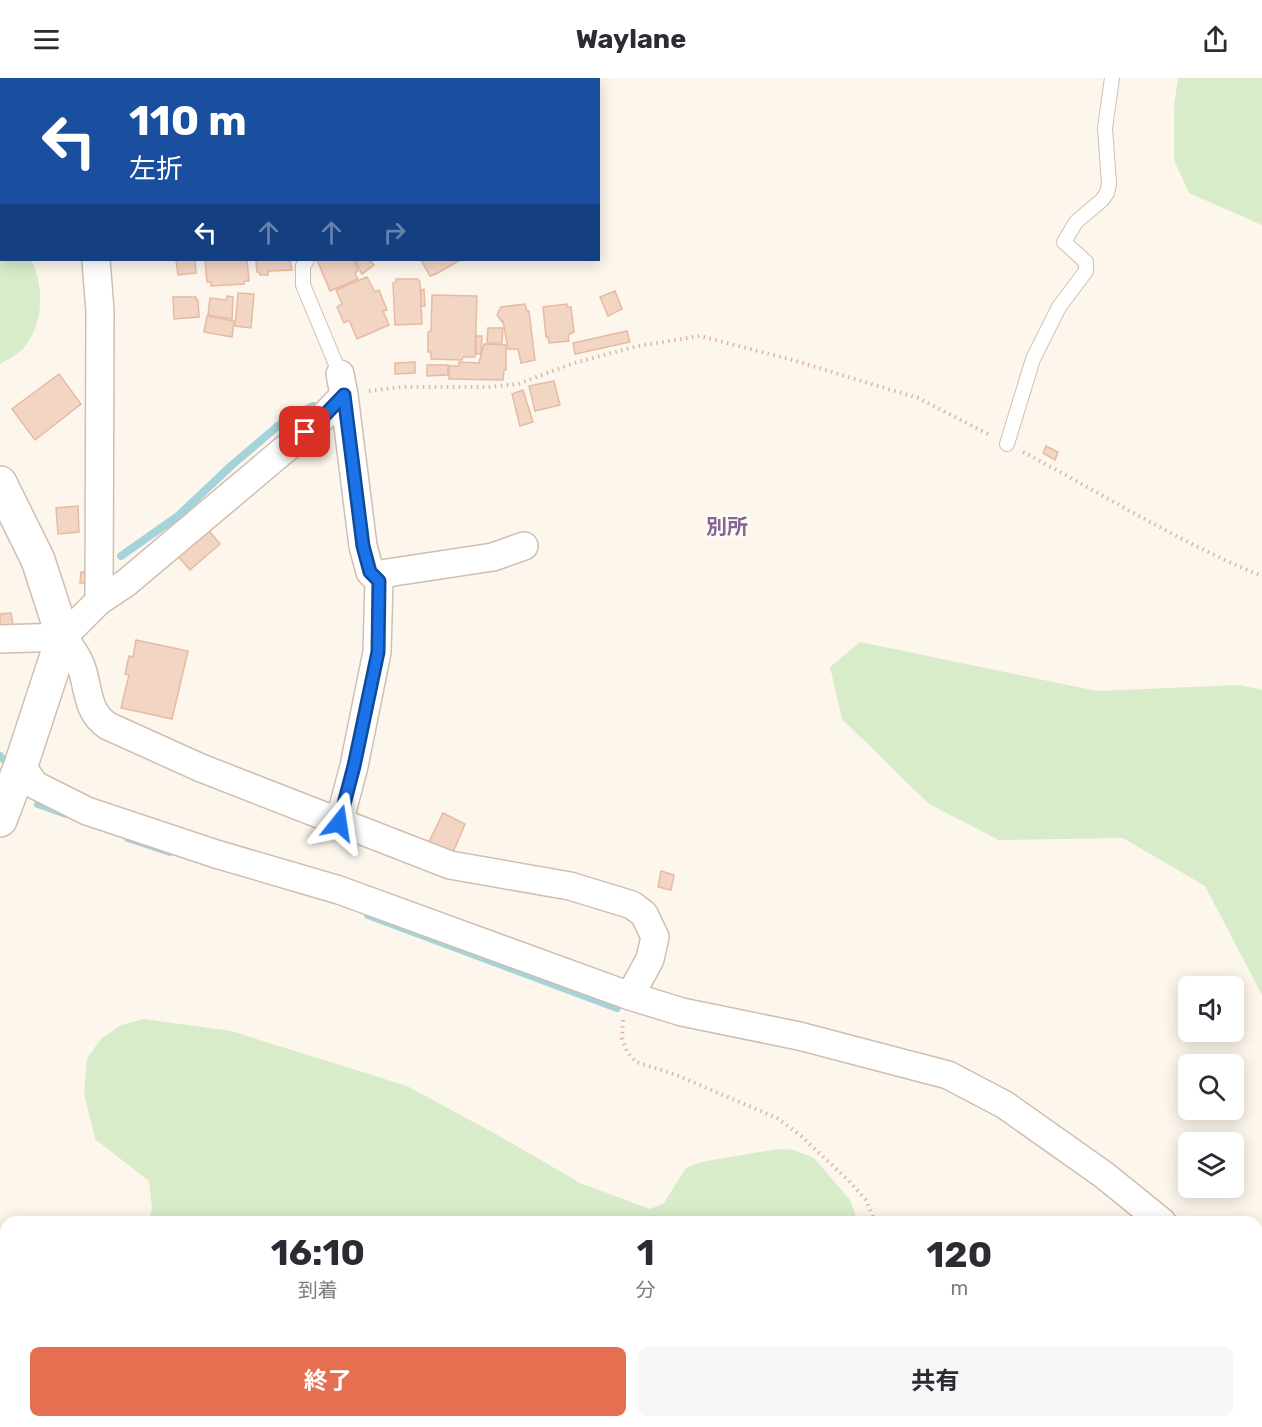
<!DOCTYPE html>
<html lang="ja">
<meta charset="utf-8">
<style>
body{margin:0;font-family:Rubik,"Noto Sans JP",sans-serif;background:#f7f7f7;color:#2b2b33;height:100vh;display:flex;flex-direction:column;font-size:22px;white-space:nowrap}
*{box-sizing:border-box;margin:0}
p{font-size:20px;color:#7c7c81}
.icon{flex:none;width:33px;height:33px;fill:none;stroke:currentColor;stroke-width:2;stroke-linecap:round;stroke-linejoin:round}
.map{position:relative;flex:1;overflow:hidden}
.drawer{position:absolute;left:0px;top:1138px;width:1263px;height:212px;display:flex;flex-direction:column;background:#fff;border-radius:18px 18px 0 0;box-shadow:0 3px 15px #0003}
.drawer>*{flex:none}
.banner{position:absolute;left:0px;top:0px;width:600px;height:183px;box-shadow:0 3px 15px #0003;background:#1a4fa0;color:#fff;overflow:hidden}
.buttons{position:absolute;left:1178px;top:898px;display:grid;gap:12px}
.buttons a{display:grid;place-items:center;width:66px;height:66px;border-radius:9px;background:#fff;box-shadow:0 3px 15px #0003;font-size:30px}
.pin{position:absolute;display:grid;place-items:center;width:51px;height:51px;color:#fff;margin:-26px;border-radius:12px;box-shadow:0 3px 9px #0006}
.me{position:absolute;width:66px;margin:-33px;rotate:15deg;stroke-linejoin:round;filter:drop-shadow(0 0 4px #0008)}
.turn{display:flex;align-items:center;gap:21px;height:126px;padding:0 30px;font-size:27px}
.turn .icon{width:78px;height:78px;stroke-width:2.5}
.turn b{display:block;font-size:42px;line-height:51px}
.lanes{display:flex;align-items:center;height:57px;padding:0 30px;background:#0003;justify-content:center;gap:30px;direction:ltr}
.lanes .off{opacity:.35}
.eta{display:flex;justify-content:space-evenly;align-items:center;height:102px;text-align:center}
.eta b{font-size:36px;font-weight:700;line-height:42px}
.button{display:flex;gap:12px;margin-top:auto;padding:12px 30px}
.button a{flex:1;height:69px;border-radius:9px;background:#e76f51;color:#fff;font-size:24px;font-weight:700;line-height:69px;text-align:center}
.button a+a{background:#f7f7f7;color:#2b2b33}
header{display:flex;justify-content:space-between;align-items:center;height:78px;padding:0 30px;background:#fff;font-size:27px;font-weight:700}
.map>svg:first-child{display:block}
</style>
<header><svg class="icon" aria-label="menu" viewBox="0 0 24 24"><path d="M4 6h16M4 12h16M4 18h16"/></svg>Waylane<svg class="icon" aria-label="share" viewBox="0 0 24 24"><path d="M12 15V3M7 8l5-5 5 5M5 13v7h14v-7"/></svg></header>
<div class="map">
<svg width="1262" height="1349" viewBox="0 0 1262 1349">
<rect width="100%" height="100%" fill="#fdf6ec"/>
<g fill="#d8ecc9">
<path d="M1178 0H1262V147L1189 115 1174 82V28Z"/>
<path d="M0 127 2 182H31C44 206 44 244 26 267 20 275 9 281 0 286Z"/>
<path d="M860 564 1097 613 1240 607 1262 612V917L1205 808 1123 760 999 762 929 726 842 641 830 589Z"/>
<path d="M144 941 231 953 407 1008 501 1059 580 1105 650 1131 664 1125 686 1090 701 1084 778 1071 794 1072 814 1080 850 1122 858 1144H149L152 1130 149 1103 95 1061 84 1015 87 980 101 961 121 947Z"/>
<path d="M95 1344H481L484 1349H92Z"/>
<path d="M620 1344H662L661 1349H625Z"/>
<path d="M1005 1344H1079L1081 1349H1004Z"/>
</g>
<path fill="#bfe3e8" stroke="#a5d3da" stroke-width="1.5" d="M509 1344H610L608 1349H510Z"/>
<g fill="none" stroke-linecap="round" stroke-linejoin="round">
<g stroke="#a5d3da" stroke-width="8">
<path d="M61 2V0"/>
<path d="M0 35 2 33"/>
<path d="M121 478 178 438 232 387 285 342 313 328"/>
<path d="M0 678 3 681"/>
<path d="M38 726 66 736"/>
<path d="M128 760 170 774"/>
<path d="M368 837 617 930"/>
</g>
</g>
<g fill="#f3d5c3" stroke="#e6bba3" stroke-width="1.5">
<rect x="198" y="0" width="89" height="2"/>
<path d="M443 0H515L516 2H440Z"/>
<path d="M176 182H195L196 195 178 197Z"/>
<path d="M205 182H247L249 203H244V206L211 208V204H207Z"/>
<path d="M256 182H298H290L292 192 268 193V197H260L259 194H257Z"/>
<path d="M317 182H354L358 193 355 195 358 201 330 213Z"/>
<path d="M355 182H369L374 187 362 196Z"/>
<path d="M421 182H460L436 196 430 198Z"/>
<path d="M367 199 375 214 379 212 387 232 383 233 389 247 357 261 349 242 344 245 337 229 342 226 336 212Z"/>
<path d="M396 201H418L420 204 422 246 395 247 393 205 396 204Z"/>
<path d="M424 211 425 228H421V212Z"/>
<path d="M615 213 622 231 608 238 600 219Z"/>
<path d="M238 215 254 216 251 250 235 248Z"/>
<path d="M432 217 477 218 475 279H463L462 282 431 281V274H428V254L431 253Z"/>
<path d="M227 218 233 219 232 241 208 237 210 220 226 222Z"/>
<path d="M173 219H196V222H198L199 239 174 241Z"/>
<path d="M525 226 527 233H529L535 282 521 285 518 271H508L503 243 502 244 497 237 501 229Z"/>
<path d="M567 226V229H571L574 254 568 257 569 263 549 265 548 259H546L543 229Z"/>
<path d="M207 238 234 243 232 259 204 254Z"/>
<path d="M488 250H503L502 265H487Z"/>
<path d="M627 253 630 264 575 276 573 265Z"/>
<path d="M476 258H482L481 276H476Z"/>
<path d="M484 266 506 267V292H504L503 302 449 301V288H459V284L479 285Z"/>
<path d="M415 284V295L395 296V285Z"/>
<path d="M427 287H448V297L427 298Z"/>
<path d="M59 296 81 326 35 362 12 331Z"/>
<path d="M554 303 560 327 535 333 529 308Z"/>
<path d="M523 312 533 344 520 348 512 316Z"/>
<path d="M1046 368 1058 374 1055 382 1043 375Z"/>
<path d="M78 428 79 454 58 456 56 430Z"/>
<path d="M206 449 220 466 190 492 176 476Z"/>
<path d="M81 494H86L85 505H80Z"/>
<path d="M11 535 13 547 0 548V536Z"/>
<path d="M136 562 188 573 172 641 121 630 129 597 125 596 129 578 133 579Z"/>
<path d="M443 735 465 746 452 777 428 766Z"/>
<path d="M661 793 674 797 671 812 658 809Z"/>
</g>
<g fill="none" stroke-linecap="round" stroke-linejoin="round">
<defs>
<g id="service">
<path d="M295 0V2"/>
<path d="M428 2 429 0"/>
<path d="M307 182 303 188V207L340 296"/>
<path d="M1007 366 1033 281 1059 229 1086 193V184L1064 164 1076 144 1102 122 1107 115 1109 106 1105 50 1112 0"/>
</g>
<g id="minor">
<path d="M88 0V2"/>
<path d="M374 497 493 479 524 468"/>
<path d="M99 523 126 505 322 340 344 317 340 296"/>
<path d="M63 559C70 568 77 577 81 588 89 610 86 634 108 648L201 690 450 787 570 808 632 827 644 836 655 859 650 881 630 918"/>
<path d="M0 561 63 559 99 523 100 233 96 182"/>
<path d="M21 687 35 707 87 733 216 776 339 812 630 918 682 934 799 958 948 997 1005 1027 1104 1097 1162 1144"/>
<path d="M339 745 354 688 377 574 379 503 370 494 363 468 344 317"/>
<path d="M1257 1215 1262 1218"/>
</g>
<path id="tertiary" d="M0 405 38 482 63 559 21 687 0 742"/>
</defs>
<use href="#service" stroke="#d1beb0" stroke-width="16"/>
<use href="#minor" stroke="#d1beb0" stroke-width="30"/>
<use href="#tertiary" stroke="#d1beb0" stroke-width="36"/>
<g stroke="#d9b8a5" stroke-width="4" stroke-dasharray="1.5 4.5" stroke-linecap="butt">
<path d="M369 313 401 309H490L518 306 574 285 638 268 700 258 789 281 918 320 990 357"/>
<path d="M1023 374C1103 416 1178 464 1262 498"/>
<path d="M623 942 622 960 627 974 636 984 674 996 777 1040 800 1057 849 1103 866 1122 875 1144"/>
<path d="M840 1349 841 1344"/>
<path d="M869 1349 870 1344"/>
</g>
<use href="#service" stroke="#fff" stroke-width="14"/>
<use href="#minor" stroke="#fff" stroke-width="27"/>
<use href="#tertiary" stroke="#fff" stroke-width="33"/>
</g>
<g fill="none" stroke-linecap="round" stroke-linejoin="round">
<defs>
<path id="route" d="M305 354 322 340 344 317 363 468 370 494 379 503 378 574 354 688 339 745"/>
</defs>
<use href="#route" stroke="#114b97" stroke-width="15"/>
<use href="#route" stroke="#1a73e8" stroke-width="10"/>
</g>
<g text-anchor="middle" stroke-width="5" stroke-linejoin="round" paint-order="stroke">
<g font-size="21" font-weight="bold" fill="#846695" stroke="#fffaf3">
<text x="727" y="456">別所</text>
</g>
</g>
</svg>
<div class="buttons">
<a><svg class="icon" aria-label="sound" viewBox="0 0 24 24"><path d="M4 9h4l5-4v14l-5-4H4zM17 9q2 3 0 6"/></svg></a>
<a><svg class="icon" aria-label="search" viewBox="0 0 24 24"><circle cx="10" cy="10" r="6"/><path d="M15 15l6 6"/></svg></a>
<a><svg class="icon" aria-label="layers" viewBox="0 0 24 24"><path d="M12 4l9 5-9 5-9-5zM3 14l9 5 9-5"/></svg></a>
</div>
<div class="pin" style="left:305px;top:354px;background:#d93025"><svg class="icon" aria-label="arrive" viewBox="0 0 24 24"><path d="M6 21V4h12l-3 4 3 4H6"/></svg></div>
<svg class="me" style="left:339px;top:745px" viewBox="-20 -20 40 40"><path d="M0-17L14 15 0 8-14 15z" fill="#1a73e8" stroke="#fff" stroke-width="4"/></svg>
<div class="banner">
<div class="turn"><svg class="icon" aria-label="left" viewBox="0 0 24 24"><path d="M17 20v-9H6M10 6l-5 5 5 5"/></svg><div><b>110 m</b>左折</div></div>
<div class="lanes"><svg class="icon" aria-label="left" viewBox="0 0 24 24"><path d="M17 20v-9H6M10 6l-5 5 5 5"/></svg><svg class="icon off" aria-label="ahead" viewBox="0 0 24 24"><path d="M12 20V5M6 11l6-6 6 6"/></svg><svg class="icon off" aria-label="ahead" viewBox="0 0 24 24"><path d="M12 20V5M6 11l6-6 6 6"/></svg><svg class="icon off" aria-label="right" viewBox="0 0 24 24"><path d="M7 20v-9h11M14 6l5 5-5 5"/></svg></div>
</div>
<section class="drawer">
<div class="eta">
<div><b>16:10</b><p>到着</p></div>
<div><b>1</b><p>分</p></div>
<div><b>120</b><p>m</p></div>
</div>
<div class="button"><a>終了</a><a>共有</a></div>
</section>
</div>
